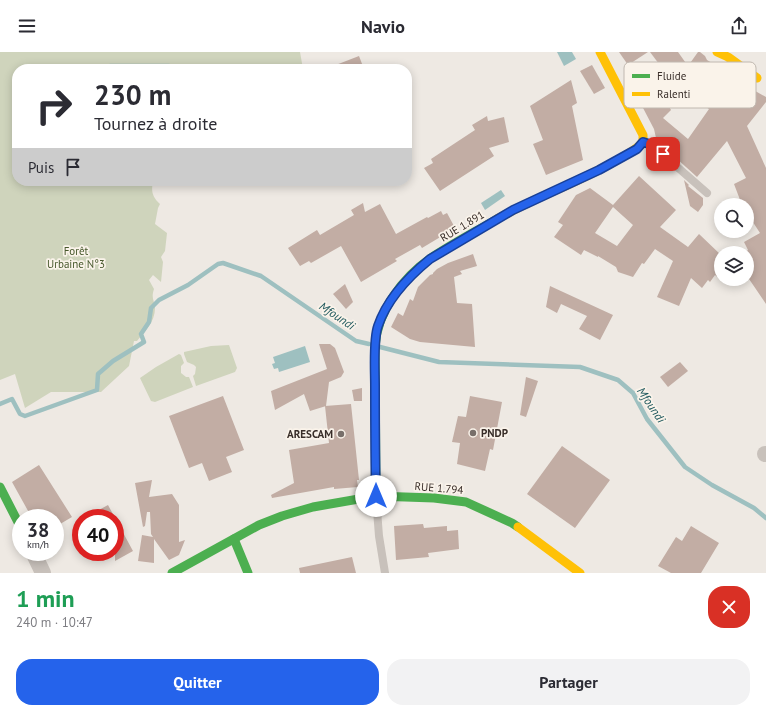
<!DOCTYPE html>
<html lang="fr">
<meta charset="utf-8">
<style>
body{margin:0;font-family:"PT Sans",sans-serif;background:#f2f2f3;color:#2b2b33;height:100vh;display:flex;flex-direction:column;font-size:15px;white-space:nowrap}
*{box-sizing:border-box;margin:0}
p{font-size:13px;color:#7c7c81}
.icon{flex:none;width:22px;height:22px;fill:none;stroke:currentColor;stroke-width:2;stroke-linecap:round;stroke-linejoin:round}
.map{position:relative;height:521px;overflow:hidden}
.sheet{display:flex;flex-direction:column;background:#fff;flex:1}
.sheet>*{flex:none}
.hud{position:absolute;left:12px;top:12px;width:400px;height:122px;border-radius:16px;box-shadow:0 2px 10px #0003;background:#fff;color:#2b2b33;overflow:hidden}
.buttons{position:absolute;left:714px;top:146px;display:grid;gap:8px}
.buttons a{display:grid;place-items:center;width:40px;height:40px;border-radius:50%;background:#fff;box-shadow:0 2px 10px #0003;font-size:20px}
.speed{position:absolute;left:12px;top:457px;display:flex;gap:8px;font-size:20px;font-weight:700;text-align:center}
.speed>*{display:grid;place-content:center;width:52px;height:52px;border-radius:50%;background:#fff;box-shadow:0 2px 10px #0003;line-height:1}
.speed small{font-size:10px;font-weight:400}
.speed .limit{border:6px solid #d22;background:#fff;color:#111}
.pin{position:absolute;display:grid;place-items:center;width:34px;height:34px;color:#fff;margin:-17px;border-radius:8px;box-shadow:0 2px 6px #0006}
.me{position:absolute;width:44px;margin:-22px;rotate:0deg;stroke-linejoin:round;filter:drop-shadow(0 0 3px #0008)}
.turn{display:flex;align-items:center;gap:14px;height:84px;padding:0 16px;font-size:18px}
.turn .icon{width:52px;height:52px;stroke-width:2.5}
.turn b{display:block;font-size:28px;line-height:34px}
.then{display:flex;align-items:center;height:38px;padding:0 16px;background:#0003;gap:8px;font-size:15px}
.round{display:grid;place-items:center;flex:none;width:42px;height:42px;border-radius:16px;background:#f2f2f3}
.overview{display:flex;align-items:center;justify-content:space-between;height:68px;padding:0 16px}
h1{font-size:24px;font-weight:800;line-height:30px;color:#1e9e55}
.action{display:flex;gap:8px;margin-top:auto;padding:8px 16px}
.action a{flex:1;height:46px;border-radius:16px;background:#2563eb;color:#fff;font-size:16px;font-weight:800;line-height:46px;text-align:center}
.action a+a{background:#f2f2f3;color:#2b2b33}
header{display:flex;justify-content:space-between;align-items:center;height:52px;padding:0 16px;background:#fff;font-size:18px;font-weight:800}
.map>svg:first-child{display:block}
</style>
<header><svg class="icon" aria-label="menu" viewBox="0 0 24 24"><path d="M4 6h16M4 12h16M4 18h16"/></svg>Navio<svg class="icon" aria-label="share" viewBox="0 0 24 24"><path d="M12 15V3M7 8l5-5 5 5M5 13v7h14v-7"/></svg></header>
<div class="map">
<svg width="766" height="521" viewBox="0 0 766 521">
<rect width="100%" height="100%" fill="#eee9e3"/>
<g fill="#cfd4bc">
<path d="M0 0H300L303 17H17V129H153C151 139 152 145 160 152L158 156 155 172 167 181 165 199 161 205 163 210 161 230 153 223 149 228 154 237C151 246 154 247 155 256 155 270 145 279 137 289H134L129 314 101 340H51L25 356 15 322 0 328Z"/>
<path d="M229 293 237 316 235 320 196 334 193 324 195 322 196 315 194 313 187 310 184 302V300L211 294Z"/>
<path d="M179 302 181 303 184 311 181 314V321L186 325H189L193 335 155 350 151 349 140 326 156 315Z"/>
</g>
<g fill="#9ec0c0">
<path d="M557 0H572L576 7 564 14Z"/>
<path d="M501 138 505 144 485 158 481 151Z"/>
<path d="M305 294 310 310 279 320 278 316 274 317 272 312 275 311 273 305Z"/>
</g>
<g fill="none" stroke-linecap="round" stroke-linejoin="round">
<g stroke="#9ec0c0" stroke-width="4.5">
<path d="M110 14H169"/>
<path d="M380 295 439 310 580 315 618 328 633 341 647 367 685 415 712 433 754 456 766 466"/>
<path d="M0 352 12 347 20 362 25 364 97 338 98 322 113 309 144 290 141 282 149 270 151 256 159 248 188 233 218 212 223 211 261 224 356 289 369 292"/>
</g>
</g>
<g fill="#c2ada4" fill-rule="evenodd">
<path d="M619 0H648L628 13Z"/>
<path d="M650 0H678L688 14 698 0H700L705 4 707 8 712 11 722 16 750 36 766 45V50L747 74 766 116V252L747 224V199L748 198 744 190 760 181 747 161V153H742L734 132 746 126 727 89 697 125 665 96 673 87 662 93 656 86 654 77 630 31 634 28 640 36 665 20ZM682 40 709 57 688 87 663 66 671 58 666 49Z"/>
<path d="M359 4 364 17H328V16Z"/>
<path d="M592 13 605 36 594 42 580 19Z"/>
<path d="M571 28 577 51 572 54 583 108 546 123 533 92 543 88 530 54Z"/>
<path d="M487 64 488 69 504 65 509 90 489 96 494 104 440 139 424 116 433 111 431 107 475 78 472 73Z"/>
<path d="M639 124 676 158 660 175 688 195 699 182 721 203V228L715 223 710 230 708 228 702 236 691 226 679 254 657 245 673 209 655 197 644 212 642 211 633 225 618 220 616 215 598 204V205L584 198 581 203 554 185 563 173 558 170 576 143 590 136 613 153ZM613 155 633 173 617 194 595 181Z"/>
<path d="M684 128 689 133 688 134 703 146V153L698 160 690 154Z"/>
<path d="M363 151 365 160 380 152 396 182 427 165 428 166 441 159 443 163 447 161 454 174 441 183 442 184 422 196 420 193 395 207 397 209 361 230 341 194 311 211 309 209 300 214 288 196 317 178 320 183 354 163 351 158Z"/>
<path d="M473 202 477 214 460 219 462 222 454 225 457 251 472 252 475 295 420 290 410 287 391 275 398 261 403 264 410 247 413 249 418 235 430 223 433 222V221L437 217 448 211Z"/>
<path d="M345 232 353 250 346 257 333 242Z"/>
<path d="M550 234 613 263 600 288 579 277 587 264 561 252 557 261 546 255Z"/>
<path d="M319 292H330L335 296 344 320 341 325 329 330 326 354 310 359 304 342 275 358 271 339 327 317Z"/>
<path d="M680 310 688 319 668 335 660 325Z"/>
<path d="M526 325 538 329 526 365 520 363Z"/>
<path d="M362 336V349H354L352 338Z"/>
<path d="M223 344 244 398 226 405 232 420 209 429 202 411 189 416 169 364Z"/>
<path d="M470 344 502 350 493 398 490 397 485 419 457 412 460 391 452 390 458 364 466 365Z"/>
<path d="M351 352 359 428H357L358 435 334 437V435L272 446 271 443 294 431 289 398 329 391 325 354Z"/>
<path d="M562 394 610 428 575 476 527 442Z"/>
<path d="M39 413 72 465 55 475V466H32L12 430Z"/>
<path d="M152 428 149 445 172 442 179 453V490L185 488 179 503 169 508 154 487V511L138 509 142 483 153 485 151 482 150 460H147L145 474 143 475 135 431Z"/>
<path d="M108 453 133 499 115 509V466H84Z"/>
<path d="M423 472 424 476 447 474V479L458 478 459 497 428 501 429 505 396 508 394 474Z"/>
<path d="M691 474 719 491 701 521H671L658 514 676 485 682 489Z"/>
<path d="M352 505 356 521H300L299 516Z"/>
</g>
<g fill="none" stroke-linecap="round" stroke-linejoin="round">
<g stroke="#c8c1bb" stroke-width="8">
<path d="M643 90 652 93 707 141"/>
<path d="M376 445 379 484 385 521"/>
</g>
<g stroke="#c8c1bb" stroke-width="16">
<path d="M765 402H766"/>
<path d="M33 500 43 521"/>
</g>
<g stroke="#4caf50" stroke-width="9">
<path d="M0 435 21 476"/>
<path d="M376 444 375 295C377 260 402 226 431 206 452 192 475 180 497 167"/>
<path d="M234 487 248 521"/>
<path d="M172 521 259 473 282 464 313 455 376 444 434 446 466 450 512 471 518 475"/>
</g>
<g stroke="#ffc107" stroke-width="9">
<path d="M717 0 728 5 757 26"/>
<path d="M497 167C534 146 574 132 610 112 622 105 634 100 643 90V83L600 0"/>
<path d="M518 475 580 521"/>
</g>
</g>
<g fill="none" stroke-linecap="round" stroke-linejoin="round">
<defs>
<path id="route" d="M376 444C375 407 375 371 375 334 375 318 373 288 378 274 387 247 408 225 430 207L513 158 599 118 637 97 643 90 652 93 663 102"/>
</defs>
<use href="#route" stroke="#184099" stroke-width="10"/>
<use href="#route" stroke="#2563eb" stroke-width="7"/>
</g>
<g fill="#786f6a" stroke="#faf3ea" stroke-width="1.5">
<circle cx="473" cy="381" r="4"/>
<circle cx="341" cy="382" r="4"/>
</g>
<g text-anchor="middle" stroke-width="3.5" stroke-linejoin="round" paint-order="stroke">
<g font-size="11" fill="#392e29" stroke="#faf3ea">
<text transform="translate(462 174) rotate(-31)" y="4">RUE 1.891</text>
<text transform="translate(439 436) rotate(5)" y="4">RUE 1.794</text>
</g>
<g font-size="11" fill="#47582c" stroke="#faf3ea">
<text x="76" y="203">Forêt<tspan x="76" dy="13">Urbaine N°3</tspan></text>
</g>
<g font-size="11" font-weight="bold" fill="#392e29" stroke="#faf3ea" text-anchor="start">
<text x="481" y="385">PNDP</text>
<text x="333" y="386" text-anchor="end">ARESCAM</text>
</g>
<g font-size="12" font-style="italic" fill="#1d575c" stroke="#faf3ea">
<text transform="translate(337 264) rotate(34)" y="4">Mfoundi</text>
<text transform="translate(651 353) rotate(56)" y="4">Mfoundi</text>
</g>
</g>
<rect x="624" y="10" width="132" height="46" rx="6" fill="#faf3ea" stroke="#c0b8b0" stroke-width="1"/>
<rect x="632" y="22" width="18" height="4" fill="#4caf50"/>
<rect x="632" y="40" width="18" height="4" fill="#ffc107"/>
<g font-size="11" fill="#392e29">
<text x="657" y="28">Fluide</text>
<text x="657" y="46">Ralenti</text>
</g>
</svg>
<div class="buttons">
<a><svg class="icon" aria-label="search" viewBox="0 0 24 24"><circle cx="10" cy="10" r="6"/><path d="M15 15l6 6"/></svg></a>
<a><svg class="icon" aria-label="layers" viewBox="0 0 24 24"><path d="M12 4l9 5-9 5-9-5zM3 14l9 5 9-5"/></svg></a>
</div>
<div class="speed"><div>38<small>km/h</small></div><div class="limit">40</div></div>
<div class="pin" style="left:663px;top:102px;background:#d93025"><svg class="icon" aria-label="arrive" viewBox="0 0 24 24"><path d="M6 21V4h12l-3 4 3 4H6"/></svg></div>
<svg class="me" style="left:376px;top:444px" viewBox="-20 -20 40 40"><circle r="19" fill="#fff"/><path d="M0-13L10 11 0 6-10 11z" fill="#2563eb"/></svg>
<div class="hud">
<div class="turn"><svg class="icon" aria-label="right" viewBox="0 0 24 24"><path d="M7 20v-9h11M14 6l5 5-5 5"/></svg><div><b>230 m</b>Tournez à droite</div></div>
<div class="then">Puis<svg class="icon" aria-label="arrive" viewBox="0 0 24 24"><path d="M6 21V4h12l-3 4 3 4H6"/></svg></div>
</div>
</div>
<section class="sheet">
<div class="overview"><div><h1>1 min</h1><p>240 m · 10:47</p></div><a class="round" style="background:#d93025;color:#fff"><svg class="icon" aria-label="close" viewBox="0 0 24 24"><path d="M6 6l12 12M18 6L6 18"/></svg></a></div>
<div class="action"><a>Quitter</a><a>Partager</a></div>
</section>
